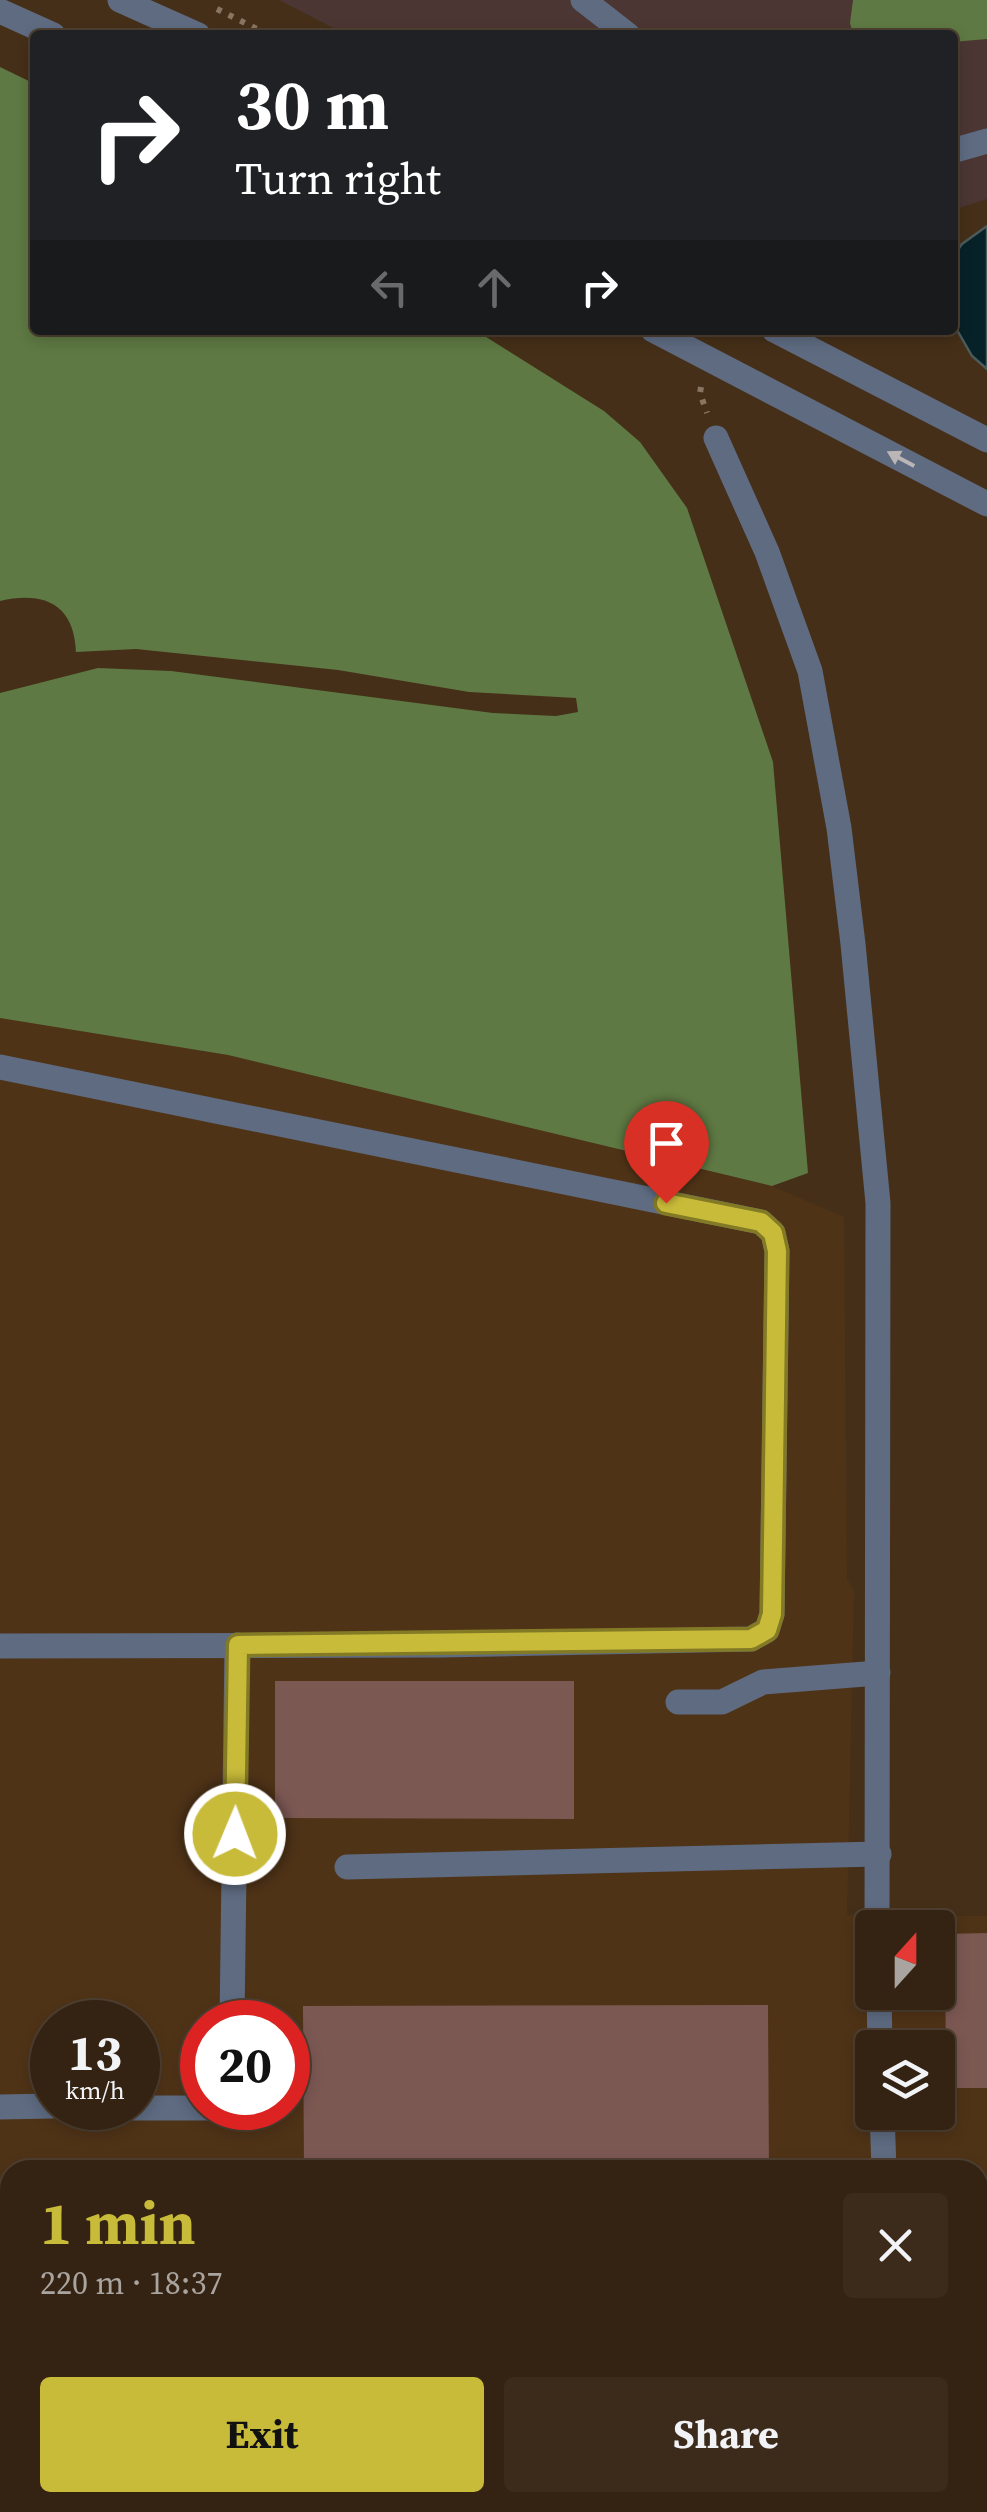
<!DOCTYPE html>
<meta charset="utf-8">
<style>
body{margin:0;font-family:"Source Serif 4",serif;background:#3c2b1b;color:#f1f3f6;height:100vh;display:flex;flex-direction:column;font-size:38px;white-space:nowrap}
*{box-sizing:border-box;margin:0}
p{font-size:32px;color:#a9a49f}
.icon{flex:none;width:55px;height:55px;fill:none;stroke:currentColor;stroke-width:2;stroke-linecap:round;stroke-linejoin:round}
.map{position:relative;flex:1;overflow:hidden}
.sheet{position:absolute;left:0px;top:2160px;width:988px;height:352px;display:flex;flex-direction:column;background:#342312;border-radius:30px 30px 0 0;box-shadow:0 5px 15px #0003,0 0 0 2px #4e4032}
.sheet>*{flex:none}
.hud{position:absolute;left:30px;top:30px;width:928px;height:305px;border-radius:10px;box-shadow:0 5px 15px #0003,0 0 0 2px #4e4032;background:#202124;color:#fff;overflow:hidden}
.needle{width:65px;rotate:21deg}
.fabs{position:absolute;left:855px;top:1910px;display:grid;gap:20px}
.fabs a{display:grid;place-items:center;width:100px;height:100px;border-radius:10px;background:#342312;box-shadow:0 5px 15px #0003,0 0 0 2px #4e4032;font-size:50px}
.speed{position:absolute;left:30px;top:2000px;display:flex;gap:20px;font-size:50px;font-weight:700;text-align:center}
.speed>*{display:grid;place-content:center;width:130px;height:130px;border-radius:50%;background:#342312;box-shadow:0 5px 15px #0003,0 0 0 2px #4e4032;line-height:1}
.speed small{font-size:25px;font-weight:400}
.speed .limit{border:15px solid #d22;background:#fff;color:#111}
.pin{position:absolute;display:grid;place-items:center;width:85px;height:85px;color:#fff;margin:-102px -42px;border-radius:50% 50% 50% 0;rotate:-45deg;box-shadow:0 0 10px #0007}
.pin .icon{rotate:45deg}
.me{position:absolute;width:110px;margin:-55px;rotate:1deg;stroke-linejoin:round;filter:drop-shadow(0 0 8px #0008)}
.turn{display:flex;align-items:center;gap:35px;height:210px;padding:0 40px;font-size:45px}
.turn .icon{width:130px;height:130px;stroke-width:2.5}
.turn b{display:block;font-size:70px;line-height:85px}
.lanes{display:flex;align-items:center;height:95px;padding:0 40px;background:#0003;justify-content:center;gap:50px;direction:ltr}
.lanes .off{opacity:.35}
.round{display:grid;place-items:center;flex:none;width:105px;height:105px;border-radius:10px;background:#3c2b1b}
.overview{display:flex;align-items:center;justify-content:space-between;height:170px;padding:0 40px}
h1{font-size:60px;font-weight:700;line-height:75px;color:#c9bb3a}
.primary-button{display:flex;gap:20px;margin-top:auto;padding:20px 40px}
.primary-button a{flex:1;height:115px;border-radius:10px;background:#c9bb3a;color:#111;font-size:40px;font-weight:700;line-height:115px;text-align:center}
.primary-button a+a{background:#3c2b1b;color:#f1f3f6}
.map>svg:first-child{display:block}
</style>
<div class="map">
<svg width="987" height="2512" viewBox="0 0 987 2512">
<rect width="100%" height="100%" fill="#452f18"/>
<path fill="#4b3633" d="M279 0H987V199L953 210 952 35H347Z"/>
<path fill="#4f3317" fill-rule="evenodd" d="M0 1018 228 1055 772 1186 844 1217 847 1579 854 1591 847 1915 987 1916V2512H0ZM872 1928H938V1992H872ZM52 2022H138V2108H52ZM202 2022H288V2108H202ZM872 2048H938V2112H872ZM10 2170H978V2502H10Z"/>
<g fill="#5e7943">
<path d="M853 0H987V39L953 42 952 35 853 34 850 23Z"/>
<path d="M0 67 35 84V330H475L604 411 640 442 687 508 773 762 808 1173 772 1186 228 1055 0 1018V693L98 668 171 671 493 713 556 716 578 712 576 698 469 692 338 670 136 649 76 652C74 604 44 591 0 601Z"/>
</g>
<path fill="#072128" stroke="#4c5a5b" stroke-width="2.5" d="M987 226V369L972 356 953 323 952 258 962 244Z"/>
<g fill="#7c5853">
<path d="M275 1681H574V1819L275 1818Z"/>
<path d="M987 1933V2088H946L945 1934Z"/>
<path d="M768 2005 769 2170H304L303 2006Z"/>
<path d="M0 2317H10V2502H27V2512H0Z"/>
</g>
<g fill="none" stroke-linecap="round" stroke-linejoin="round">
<g stroke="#887562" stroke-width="6" stroke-dasharray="5 8" stroke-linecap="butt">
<path d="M217 9 269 35"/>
<path d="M701 387 700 393 707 413"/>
</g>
<g stroke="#5e6b81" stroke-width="25">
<path d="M120 0 198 35"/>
<path d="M583 0 628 35"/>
<path d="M0 11 53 35"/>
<path d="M952 151 987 141"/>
<path d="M653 330 987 504"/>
<path d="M774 330 987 440"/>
<path d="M716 438 767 552 810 671 839 828 853 944 878 1203 877 1928"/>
<path d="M0 1067 761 1222 773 1233 777 1251 772 1614 767 1630 751 1639 440 1645 0 1646"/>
<path d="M678 1702H722L763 1682 878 1673"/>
<path d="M347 1867 879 1854"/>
<path d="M879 1992 880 2048"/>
<path d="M232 2022 237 1645"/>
<path d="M0 2107 52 2106"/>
<path d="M81 2108H211"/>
<path d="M882 2112 884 2170"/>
<path d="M978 2202 987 2201"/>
<path d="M978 2429 987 2430"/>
<path d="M112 2502V2512"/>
<path d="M888 2502V2512"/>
</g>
</g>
<defs><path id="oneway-solid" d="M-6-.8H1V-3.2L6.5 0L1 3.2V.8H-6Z" transform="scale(2.5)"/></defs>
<use fill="#bbb6b5" href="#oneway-solid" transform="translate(901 459) rotate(-152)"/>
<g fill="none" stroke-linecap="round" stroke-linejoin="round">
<defs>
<path id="route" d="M235 1834 238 1645 751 1639 767 1630 772 1614 777 1251 773 1233 761 1222 666 1203"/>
</defs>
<use href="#route" stroke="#837a26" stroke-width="25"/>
<use href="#route" stroke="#c9bb3a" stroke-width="18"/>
</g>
</svg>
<div class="fabs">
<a><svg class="needle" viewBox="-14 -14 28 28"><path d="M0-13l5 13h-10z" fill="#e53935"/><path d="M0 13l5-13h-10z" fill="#a9a49f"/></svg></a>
<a><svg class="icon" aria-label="layers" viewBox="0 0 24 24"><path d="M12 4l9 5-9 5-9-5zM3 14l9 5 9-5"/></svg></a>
</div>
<div class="speed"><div>13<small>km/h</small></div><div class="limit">20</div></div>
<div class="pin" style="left:666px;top:1203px;background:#d93025"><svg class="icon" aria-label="arrive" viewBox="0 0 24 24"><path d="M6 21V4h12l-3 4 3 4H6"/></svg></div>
<svg class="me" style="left:235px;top:1834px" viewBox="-20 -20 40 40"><circle r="17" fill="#c9bb3a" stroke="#fff" stroke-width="3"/><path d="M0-11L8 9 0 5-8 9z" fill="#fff"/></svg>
<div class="hud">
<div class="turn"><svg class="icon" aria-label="right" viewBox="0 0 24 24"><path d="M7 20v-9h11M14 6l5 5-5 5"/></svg><div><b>30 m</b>Turn right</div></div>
<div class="lanes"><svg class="icon off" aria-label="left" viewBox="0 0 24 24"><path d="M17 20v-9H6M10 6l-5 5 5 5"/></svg><svg class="icon off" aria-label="ahead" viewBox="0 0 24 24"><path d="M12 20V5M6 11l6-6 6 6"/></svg><svg class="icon" aria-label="right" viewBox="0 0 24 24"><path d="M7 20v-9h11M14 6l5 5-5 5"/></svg></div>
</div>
<section class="sheet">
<div class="overview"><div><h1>1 min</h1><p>220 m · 18:37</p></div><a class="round"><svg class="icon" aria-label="close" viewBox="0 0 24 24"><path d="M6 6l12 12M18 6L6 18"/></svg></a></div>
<div class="primary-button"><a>Exit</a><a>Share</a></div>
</section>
</div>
